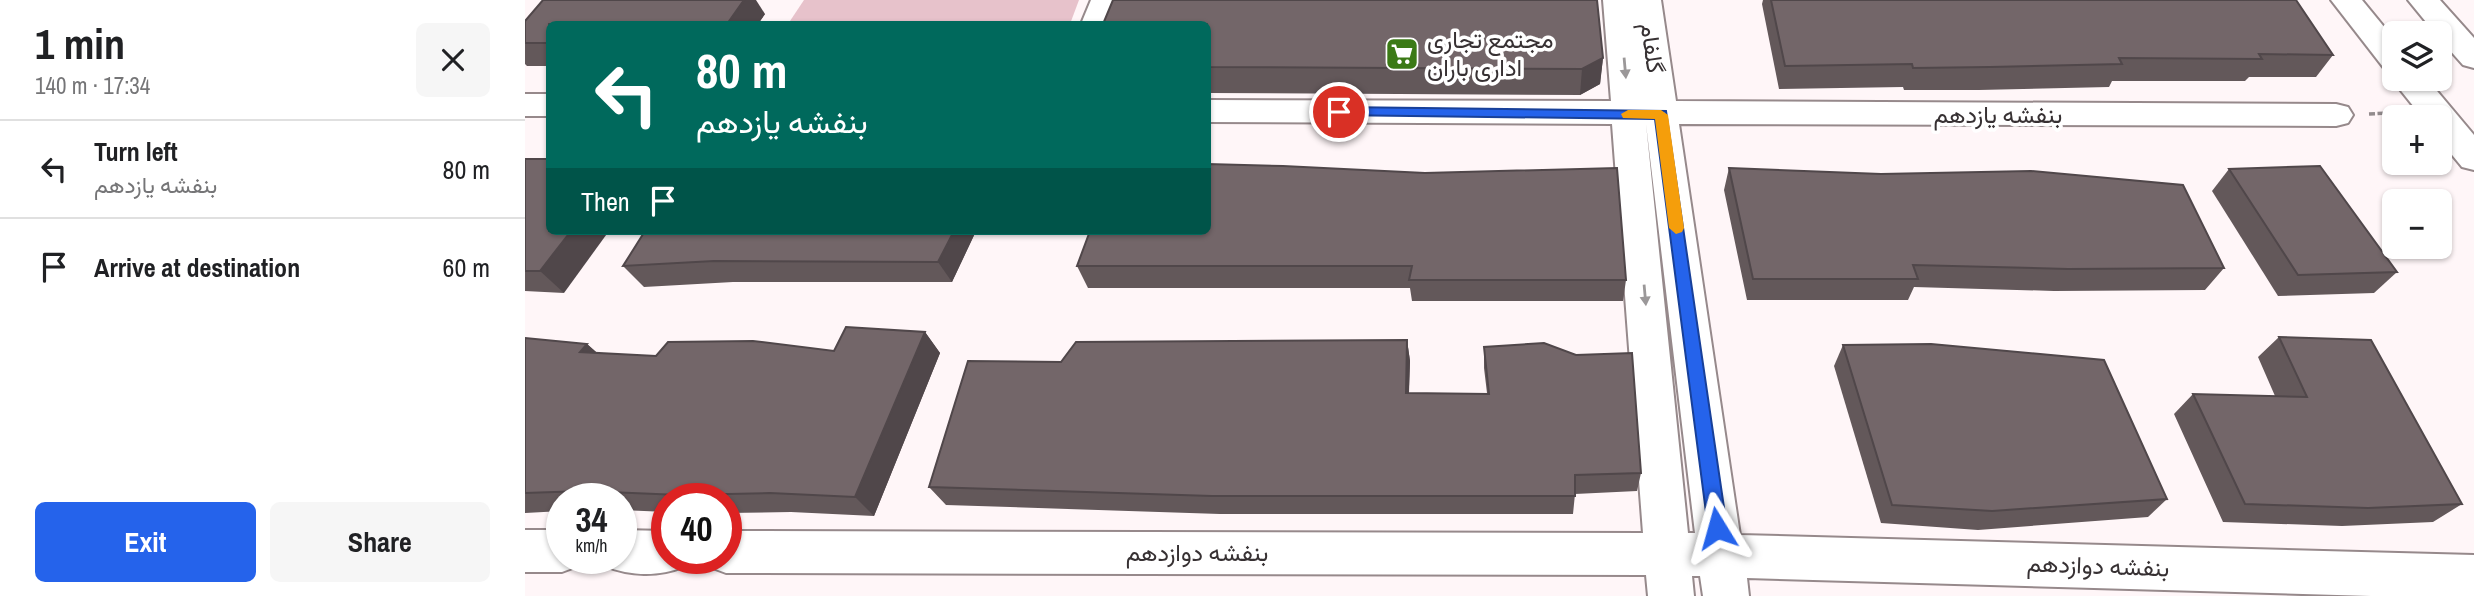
<!DOCTYPE html>
<meta charset="utf-8">
<style>
body{margin:0;font-family:"Archivo Narrow",Vazirmatn,sans-serif;background:#f6f6f6;color:#202124;height:100vh;display:flex;flex-direction:column;font-size:26px;white-space:nowrap}
*{box-sizing:border-box;margin:0}
p{font-size:23px;color:#757577}
.icon{flex:none;width:38px;height:38px;fill:none;stroke:currentColor;stroke-width:2;stroke-linecap:round;stroke-linejoin:round}
.map{position:relative;flex:1;overflow:hidden}
.drawer{display:flex;flex-direction:column;background:#fff;width:525px}
.drawer>*{flex:none}
.top-card{position:absolute;left:21px;top:21px;width:665px;height:214px;border-radius:10px;box-shadow:0 2px 5px #0004;background:#00695c;color:#fff;overflow:hidden}
.fabs{position:absolute;left:1857px;top:21px;display:grid;gap:14px}
.fabs a{display:grid;place-items:center;width:70px;height:70px;border-radius:10px;background:#fff;box-shadow:0 2px 5px #0004;font-size:35px}
.speed{position:absolute;left:21px;top:483px;display:flex;gap:14px;font-size:35px;font-weight:700;text-align:center}
.speed>*{display:grid;place-content:center;width:91px;height:91px;border-radius:50%;background:#fff;box-shadow:0 2px 5px #0004;line-height:1}
.speed small{font-size:18px;font-weight:400}
.speed .limit{border:10px solid #d22;background:#fff;color:#111}
.pin{position:absolute;display:grid;place-items:center;width:60px;height:60px;color:#fff;margin:-30px;border:4px solid #fff;border-radius:50%;box-shadow:0 2px 7px #0007}
.me{position:absolute;width:77px;margin:-38px;rotate:352deg;stroke-linejoin:round;filter:drop-shadow(0 0 5px #0008)}
.turn{display:flex;align-items:center;gap:24px;height:147px;padding:0 35px;font-size:32px}
.turn .icon{width:91px;height:91px;stroke-width:2.5}
.turn b{display:block;font-size:49px;line-height:60px}
.then{display:flex;align-items:center;height:66px;padding:0 35px;background:#0003;gap:14px;font-size:26px}
.round{display:grid;place-items:center;flex:none;width:74px;height:74px;border-radius:10px;background:#f6f6f6}
.summary{display:flex;align-items:center;justify-content:space-between;height:119px;padding:0 35px}
h1{font-size:42px;font-weight:700;line-height:52px}
.button{display:flex;gap:14px;margin-top:auto;padding:14px 35px}
.button a{flex:1;height:80px;border-radius:10px;background:#2563eb;color:#fff;font-size:28px;font-weight:700;line-height:80px;text-align:center}
.button a+a{background:#f6f6f6;color:#202124}
ul{padding:0;list-style:none}
li{display:flex;align-items:center;gap:21px;height:98px;padding:0 35px;border-top:2px solid #e0e0e0}
li div{flex:1}
li b{display:block;font-size:26px}
li em{font-style:normal}
main{display:flex;flex:1;min-height:0}
.map>svg:first-child{display:block}
</style>
<main>
<section class="drawer">
<div class="summary"><div><h1>1 min</h1><p>140 m · 17:34</p></div><a class="round"><svg class="icon" aria-label="close" viewBox="0 0 24 24"><path d="M6 6l12 12M18 6L6 18"/></svg></a></div>
<ul>
<li><svg class="icon" aria-label="left" viewBox="0 0 24 24"><path d="M17 20v-9H6M10 6l-5 5 5 5"/></svg><div><b>Turn left</b><p>بنفشه یازدهم</p></div><em>80 m</em></li>
<li><svg class="icon" aria-label="arrive" viewBox="0 0 24 24"><path d="M6 21V4h12l-3 4 3 4H6"/></svg><div><b>Arrive at destination</b></div><em>60 m</em></li>
</ul>
<div class="button"><a>Exit</a><a>Share</a></div>
</section>
<div class="map">
<svg width="1949" height="596" viewBox="0 0 1949 596">
<rect width="100%" height="100%" fill="#fff6f8"/>
<path fill="#e7c2cb" d="M279 0H554L545 24H263Z"/>
<g fill="none" stroke-linecap="round" stroke-linejoin="round">
<defs>
<g id="minor">
<path d="M566 0H596L586 24H556Z"/>
<path d="M1078 0H1136L1151 101 1811 104 1823 107 1828 115 1823 123 1811 126 1154 124 1215 535 1949 555V596H1846L1222 578 1224 596H1178L1175 576H1167L1169 596H1123L1121 575 201 573 185 567 181 558H201V531L1118 533 1087 124 682 122V100L1086 101ZM1121 124 1170 533H1163Z"/>
<rect x="0" y="94" width="24" height="22"/>
<path d="M0 530H37V558H57L53 566 37 572H0Z"/>
<path d="M96 530 142 531V558H162L158 567C134 577 104 576 80 566L76 558H96Z"/>
</g>
<g id="major">
<path d="M1806 0H1837L1869 39V70L1858 67Z"/>
<path d="M1883 0H1915L1949 38V68L1938 65 1914 38V33H1910Z"/>
<path d="M1869 77 1902 79 1949 135V170L1937 167 1914 139V117H1897L1873 87Z"/>
</g>
</defs>
<use href="#minor" stroke="#96898b" stroke-width="4"/>
<use href="#major" stroke="#96898b" stroke-width="4"/>
<path stroke="#928b8d" stroke-width="3.5" stroke-dasharray="6 2.5" stroke-linecap="butt" d="M1844 114 1866 113"/>
<use href="#minor" fill="#fff" fill-rule="evenodd"/>
<use href="#major" fill="#fff" fill-rule="evenodd"/>
</g>
<g fill="#63585a">
<path d="M1238 0H1771L1808 55 1791 77H1724L1720 81H1587L1584 87 1454 90H1379L1378 87 1254 89 1237 4Z"/>
<path d="M240 14 233 24H24V66H2L0 64V21Z"/>
<path d="M682 24 1078 58 1075 84 1055 95 682 93Z"/>
<path d="M0 159 39 293 0 291Z"/>
<path d="M1204 168 1699 268 1680 290 1529 291 1389 287 1383 300H1222L1199 190Z"/>
<path d="M1704 169 1872 272 1849 293 1753 296 1687 191Z"/>
<path d="M900 173 1101 280 1098 301H887L885 288H563L552 266Z"/>
<path d="M451 231 427 282H208L119 287 98 266Z"/>
<path d="M400 332 415 353 349 516 266 512 201 513V499H142V512L96 510V499H37V511L0 513V338L62 344 72 353 131 356 309 351Z"/>
<path d="M1754 337 1937 504 1908 522 1817 526 1698 522 1649 414 1668 394 1750 396 1733 357Z"/>
<path d="M882 340 885 361 884 393H962L959 368V347L1116 473 1112 491 1050 494 1048 514H695L421 505 404 487 536 362Z"/>
<path d="M1318 345 1642 499 1623 517 1453 530 1356 523 1309 366Z"/>
</g>
<g fill="#50474a">
<path d="M219 0H231L240 14 233 24H202Z"/>
<path d="M1078 58 1075 84 1055 95 1057 69Z"/>
<path d="M46 231H84L39 293 15 271Z"/>
<path d="M429 231H451L427 282 413 262Z"/>
<path d="M400 332 415 353 349 516 330 497Z"/>
<path d="M882 340 885 361 883 412 881 393Z"/>
<path d="M62 344 86 365 55 352Z"/>
</g>
<g fill="#736669" stroke="#50474a" stroke-width="2">
<path d="M18 0H219L202 24H24V43H0V21Z"/>
<path d="M588 0H1072L1078 58 1057 69 682 67V24H578Z"/>
<path d="M1246 0H1771L1808 55 1734 54 1737 59 1594 58 1597 64 1465 67 1388 68 1387 64 1260 66Z"/>
<path d="M0 159H24V231H46L15 271H0Z"/>
<path d="M682 164 758 166 900 173 1092 168 1101 280H884L887 266H552L565 231H682Z"/>
<path d="M1795 166 1872 272 1773 275 1704 169Z"/>
<path d="M1204 168 1356 174 1506 171 1658 185 1699 268 1543 269 1388 265 1393 279H1228Z"/>
<path d="M120 231H429L413 262 189 261 98 266Z"/>
<path d="M321 327 400 332 330 497 245 493 155 495 59 491 0 493V338L62 344 55 352 131 356 143 342 228 341 309 351Z"/>
<path d="M1754 337 1846 340 1937 504 1843 508 1720 504 1668 394 1782 397Z"/>
<path d="M882 340 881 393 964 394 959 347 1019 343 1051 355 1107 353 1116 473 1050 475V496H687L404 487 443 361 536 362 551 342Z"/>
<path d="M1406 344 1579 360 1642 499 1467 511 1367 505 1318 345Z"/>
</g>
<defs><path id="oneway-solid" d="M-6-.8H1V-3.2L6.5 0L1 3.2V.8H-6Z" transform="scale(1.75)"/></defs>
<g fill="#9b9899">
<use href="#oneway-solid" transform="translate(1100 68) rotate(85)"/>
<use href="#oneway-solid" transform="translate(1120 295) rotate(85)"/>
</g>
<path fill="#2563eb" stroke="#184099" stroke-width="2" d="M814 107 1141 111 1202 528 1199 534 1192 536 1186 534 1183 528 1130 119 809 115 807 112Z"/>
<path fill="#f59e0b" d="M1103 110H1136L1143 115 1159 228 1157 232 1151 234 1144 228 1130 119 1098 118 1096 114Z"/>
<defs>
<symbol id="supermarket-square" viewBox="-11 -11 22 22"><rect x="-9" y="-9" width="18" height="18" rx="4" fill="#3b7a16" stroke="#fff"/><path d="M-6-5.5h2.5l.6 2H6L4.5 2H-2.5L-4.4-4H-6ZM-1.5 3.2a1.3 1.3 0 1 0 .1 0ZM3 3.2a1.3 1.3 0 1 0 .1 0Z" fill="#fff"/></symbol>
</defs>
<g fill-rule="evenodd">
<use href="#supermarket-square" x="858" y="35" width="38" height="38"/>
</g>
<g text-anchor="middle" stroke-width="7" stroke-linejoin="round" paint-order="stroke">
<g font-size="24" fill="#373133" stroke="#fff" text-anchor="start">
<text x="902" y="48">مجتمع تجاری<tspan x="902" dy="28">اداری باران</tspan></text>
</g>
<g font-size="24" fill="#373133" stroke="#fff">
<text transform="translate(1127 48) rotate(82)" y="8">گلفام</text>
<text x="1473" y="123">بنفشه یازدهم</text>
<text x="672" y="561">بنفشه دوازدهم</text>
<text transform="translate(1573 566) rotate(2)" y="8">بنفشه دوازدهم</text>
</g>
</g>
</svg>
<div class="fabs">
<a><svg class="icon" aria-label="layers" viewBox="0 0 24 24"><path d="M12 4l9 5-9 5-9-5zM3 14l9 5 9-5"/></svg></a>
<a>+</a>
<a>−</a>
</div>
<div class="speed"><div>34<small>km/h</small></div><div class="limit">40</div></div>
<div class="pin" style="left:814px;top:112px;background:#d93025"><svg class="icon" aria-label="arrive" viewBox="0 0 24 24"><path d="M6 21V4h12l-3 4 3 4H6"/></svg></div>
<svg class="me" style="left:1192px;top:528px" viewBox="-20 -20 40 40"><path d="M0-17L14 15 0 8-14 15z" fill="#2563eb" stroke="#fff" stroke-width="4"/></svg>
<div class="top-card">
<div class="turn"><svg class="icon" aria-label="left" viewBox="0 0 24 24"><path d="M17 20v-9H6M10 6l-5 5 5 5"/></svg><div><b>80 m</b>بنفشه یازدهم</div></div>
<div class="then">Then<svg class="icon" aria-label="arrive" viewBox="0 0 24 24"><path d="M6 21V4h12l-3 4 3 4H6"/></svg></div>
</div>
</div>
</main>
